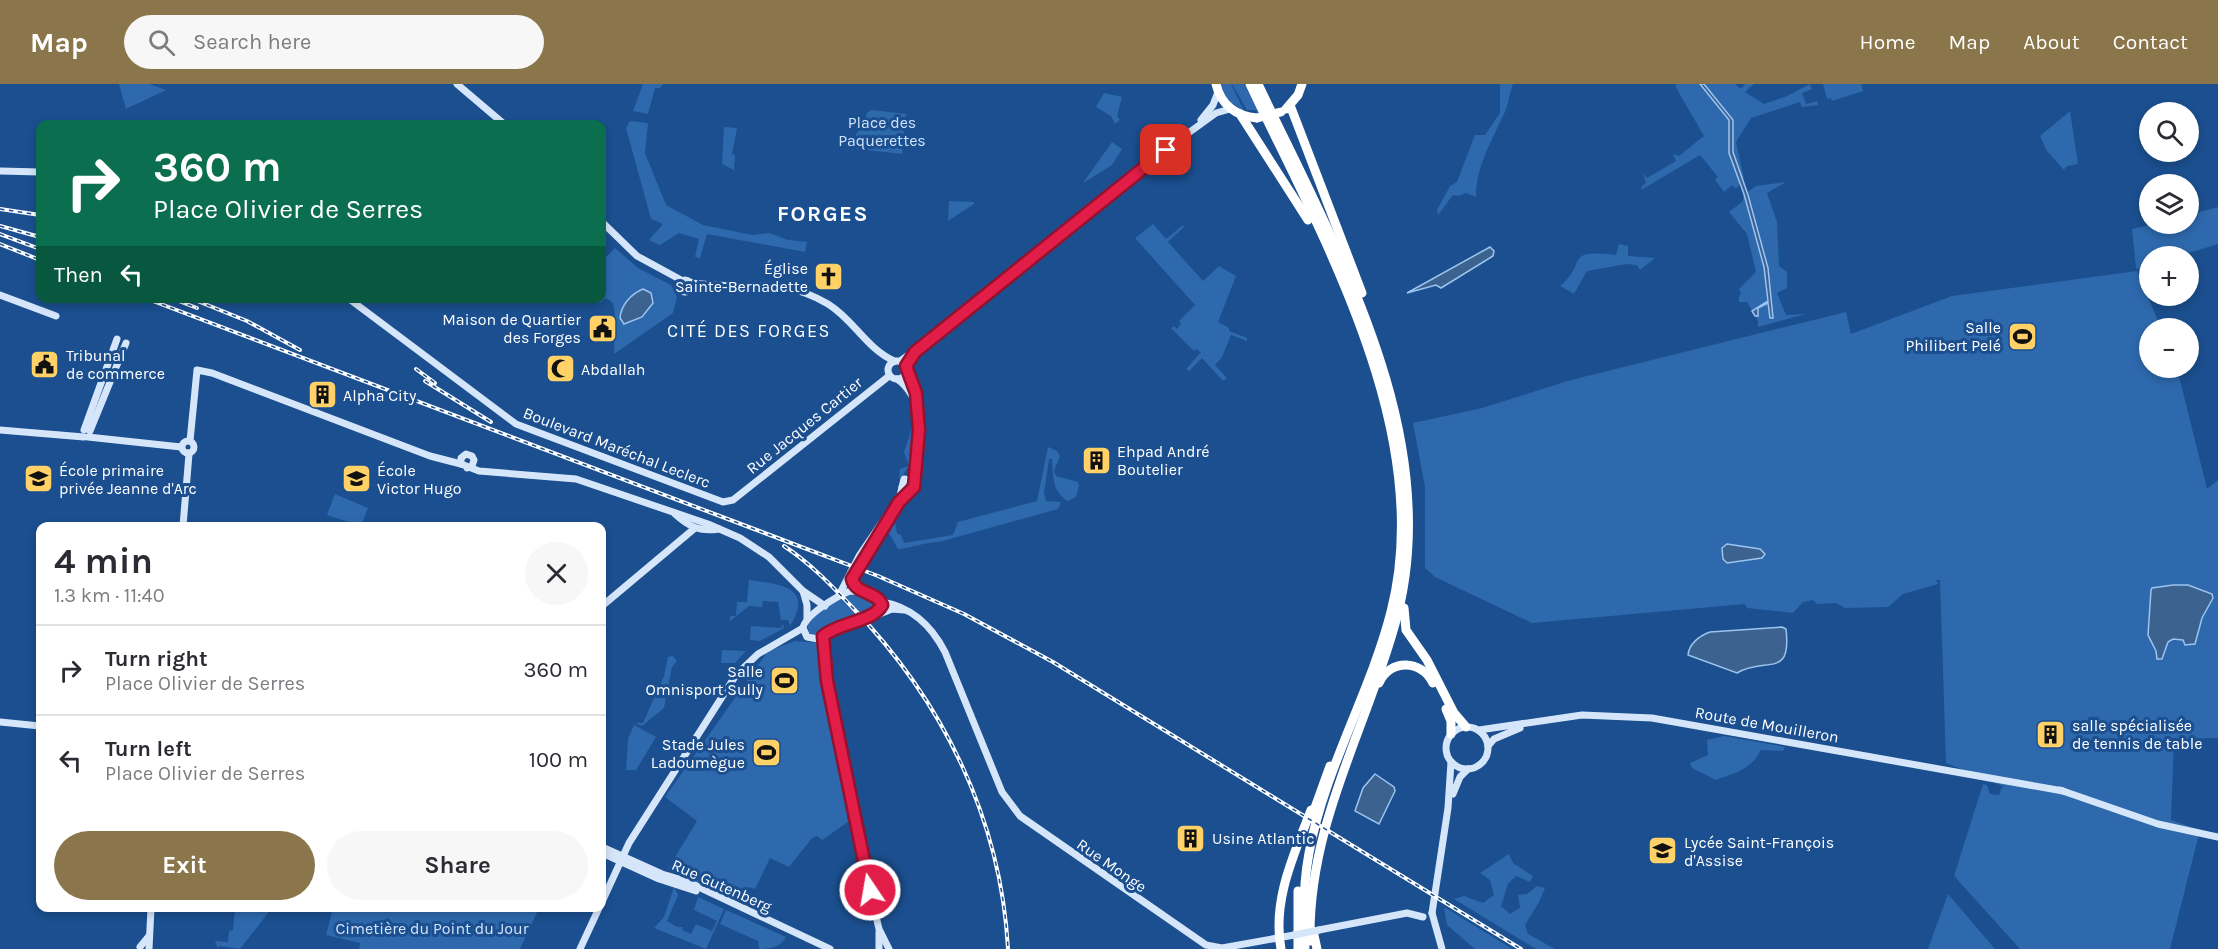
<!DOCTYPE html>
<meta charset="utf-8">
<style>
body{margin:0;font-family:Karla,sans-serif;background:#f7f7f7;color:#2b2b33;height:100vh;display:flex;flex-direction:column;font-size:22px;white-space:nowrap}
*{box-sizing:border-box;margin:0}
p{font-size:20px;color:#7c7c81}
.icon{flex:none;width:33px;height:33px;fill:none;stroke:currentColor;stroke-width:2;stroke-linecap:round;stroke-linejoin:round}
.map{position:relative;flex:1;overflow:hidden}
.details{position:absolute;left:36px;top:438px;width:570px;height:390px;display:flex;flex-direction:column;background:#fff;border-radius:12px;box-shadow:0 3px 9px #0003}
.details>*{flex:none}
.banner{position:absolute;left:36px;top:36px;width:570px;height:183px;border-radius:12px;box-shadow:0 3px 9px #0003;background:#0b6e4f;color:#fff;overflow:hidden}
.buttons{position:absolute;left:2139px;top:18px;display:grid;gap:12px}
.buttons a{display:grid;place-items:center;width:60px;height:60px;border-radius:50%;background:#fff;box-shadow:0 3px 9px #0003;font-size:30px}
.pin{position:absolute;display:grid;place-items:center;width:51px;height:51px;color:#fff;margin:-26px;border-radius:12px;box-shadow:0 3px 9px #0006}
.me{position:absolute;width:66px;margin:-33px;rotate:348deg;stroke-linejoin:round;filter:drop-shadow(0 0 4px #0008)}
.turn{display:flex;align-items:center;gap:21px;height:126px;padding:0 18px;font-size:27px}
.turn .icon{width:78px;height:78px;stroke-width:2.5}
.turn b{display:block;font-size:42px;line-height:51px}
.then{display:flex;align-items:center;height:57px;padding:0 18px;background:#0003;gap:12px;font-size:22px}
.round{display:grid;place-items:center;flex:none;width:63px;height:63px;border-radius:32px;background:#f7f7f7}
.headline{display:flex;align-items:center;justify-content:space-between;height:102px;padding:0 18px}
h1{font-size:36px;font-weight:700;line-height:45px}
.button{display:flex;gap:12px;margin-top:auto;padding:12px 18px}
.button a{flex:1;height:69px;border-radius:36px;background:#8a764a;color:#fff;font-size:24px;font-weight:700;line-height:69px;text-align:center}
.button a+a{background:#f7f7f7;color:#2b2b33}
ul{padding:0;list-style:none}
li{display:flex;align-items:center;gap:18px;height:90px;padding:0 18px;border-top:2px solid #e1e1e2}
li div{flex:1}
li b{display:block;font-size:22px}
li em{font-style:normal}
header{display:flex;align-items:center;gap:36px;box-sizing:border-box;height:84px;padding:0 30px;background:#8a764a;color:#fff}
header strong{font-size:28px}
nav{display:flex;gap:33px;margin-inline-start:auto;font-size:21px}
.search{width:420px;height:54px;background:#f7f7f7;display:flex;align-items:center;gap:15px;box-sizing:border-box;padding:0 21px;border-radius:33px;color:#7c7c81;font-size:22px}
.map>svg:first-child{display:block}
</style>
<header>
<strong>Map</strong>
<div class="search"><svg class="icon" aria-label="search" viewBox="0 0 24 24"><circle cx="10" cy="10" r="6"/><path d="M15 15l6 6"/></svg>Search here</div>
<nav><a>Home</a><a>Map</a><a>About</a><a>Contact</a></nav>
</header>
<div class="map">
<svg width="2218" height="865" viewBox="0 0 2218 865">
<rect width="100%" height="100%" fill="#1b4f8f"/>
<g fill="#2e69ad">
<path d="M119 0H149L166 6 126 25Z"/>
<path d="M643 0H663L660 4H655L648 30 633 27Z"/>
<path d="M1220 0H1231L1244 27 1229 18Z"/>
<path d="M1232 0H1244L1260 30 1255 26H1247Z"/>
<path d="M1500 0H1513C1509 10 1508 24 1503 32 1491 58 1476 83 1476 113L1466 109 1459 112 1453 111 1438 131 1437 126 1450 102 1457 98 1475 51H1485L1500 29Z"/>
<path d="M1677 0H1735L1741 5 1745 0H1754L1745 8 1764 20 1787 12 1810 0 1812 5 1802 9 1806 20 1817 17 1818 21 1802 23 1800 18 1751 34 1736 58 1744 95 1736 105 1732 101 1724 108 1715 96 1718 93 1700 71 1641 106 1642 102 1646 99 1643 89 1647 94 1676 77 1673 70 1679 72 1704 52 1675 2Z"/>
<path d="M1823 0H1861L1863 7 1832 17 1831 14 1827 15Z"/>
<path d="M1104 9 1122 13 1117 32 1120 36 1115 40 1111 32 1096 23Z"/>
<path d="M872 26 906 30 902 70 849 64 868 28Z"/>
<path d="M2070 27 2078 80 2067 82 2064 86 2047 67 2040 52Z"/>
<path d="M630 37 648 39 645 69 666 121 703 141 752 151 769 149 788 156 807 158 805 168 707 150 700 174 695 173 699 155 679 149 660 161 649 156 663 140 651 135 626 44Z"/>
<path d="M724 43 737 44 732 70 735 71 734 86 722 80Z"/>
<path d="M1112 58 1122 65 1112 81 1083 99Z"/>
<path d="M1786 98 1767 109 1777 138 1779 182 1787 188V204L1777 209 1786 231 1806 230 1758 243V237L1747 218H1739V212L1741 209 1739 205 1756 188 1747 150 1729 128 1743 117V111L1756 102Z"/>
<path d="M949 117 974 118V120L948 137Z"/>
<path d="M2218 123V160L2179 172 2154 171 2145 174 2146 185 2141 187 2136 184 2132 145 2155 140H2188L2189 131Z"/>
<path d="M1153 140 1166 155 1183 141 1184 143 1168 158 1203 197 1219 182 1236 192 1218 238 1229 244V247L1247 254V257L1231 251 1222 273 1215 281 1227 294 1223 297 1202 274 1189 287 1186 285 1201 268 1196 265 1194 267 1171 244 1174 242 1177 245 1181 240 1179 237 1195 221 1135 154Z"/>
<path d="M1619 160 1628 162V172L1655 174 1640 186 1637 181 1626 180 1587 187 1574 210 1560 202C1589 178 1562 165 1616 171Z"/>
<path d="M615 164 638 184 671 201 677 213 673 229 614 270C614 251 617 237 613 219L606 214 600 219 596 215 602 214V169L606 173Z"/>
<path d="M2137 187 2161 244H2150V284H2177L2207 405 2218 396V654L2174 655 2171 736 2200 746 2170 865H2020L1954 792 1983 700 1987 701 1990 710 1999 711 2002 703H2005L1946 679 1940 496H1936L1938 500 1903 510 1888 523 1845 524 1836 519 1817 520 1813 516 1803 518 1793 529 1747 524 1745 520 1532 539 1435 493 1425 484V403L1413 339 1482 324 1571 296 1846 228 1851 250 1952 212Z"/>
<path d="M914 338C916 360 915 380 899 395L900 385 909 382 904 368Z"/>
<path d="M1048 363 1057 367 1060 372 1054 387 1056 392 1078 398 1079 402 1076 413 1068 417C1052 408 1053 392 1052 375H1049L1044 409 1046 417 1061 418 1058 425 939 458C925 458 912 464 898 465L889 449 895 439 897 449 901 451 904 459 953 451 958 438 1037 417Z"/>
<path d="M335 410 368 424 361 442 327 431Z"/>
<path d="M749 496C778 500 815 502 790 542L788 536H781L778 518 763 517 762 523 749 522 730 537V532H736L737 518H747Z"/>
<path d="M855 509 873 516 874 526 864 533 844 512Z"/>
<path d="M839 514 861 535 816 552 809 549 807 538Z"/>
<path d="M783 540 784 544 760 557 750 556 751 542 781 544Z"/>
<path d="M795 557 819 559 848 738 822 756 817 752 812 754 789 783 770 774 755 805 749 803 741 819 668 785 697 737 665 713 768 567Z"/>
<path d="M722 566 746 567 735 579H721Z"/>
<path d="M673 572 677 577 672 583 664 624 642 642 635 639H643L664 592 668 573Z"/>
<path d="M634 641 656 653 636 686H626L628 655Z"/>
<path d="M1724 652 1785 663 1783 667 1761 666C1751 686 1735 689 1716 696L1692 684 1690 679 1708 671 1707 656Z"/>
<path d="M1509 770 1513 779 1533 792 1530 798 1516 792 1508 800 1501 822 1510 830 1520 824 1518 811 1527 810 1537 802 1545 804 1539 818 1525 841 1528 850 1555 865H1536L1454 815 1464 812 1483 819 1494 811 1490 796 1480 789Z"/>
<path d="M674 803 678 811 667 837 677 843H683L682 846 691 850 696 840 712 847 717 837 694 826 698 813 724 825 706 865 654 844 664 833Z"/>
<path d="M1948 810 1995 865H1928Z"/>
<path d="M1444 823 1509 863 1512 865H1475L1447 841Z"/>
<path d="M235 824H272L240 865 219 862 218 865 215 857 228 858 229 847 233 846Z"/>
<path d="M333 824H539L520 865H359L360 859 326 851Z"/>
<path d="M726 826 786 853C782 863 769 865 759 865L758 857 720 840Z"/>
</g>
<g fill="#3c6290" stroke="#9cc4f0" stroke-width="1.5">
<path d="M1700 0H1704L1733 36V68L1748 111 1768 184 1773 234H1770L1768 219 1758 224V232H1755L1752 227 1768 217 1764 183 1744 110 1729 69V36Z"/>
<path d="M1490 163 1494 167 1493 172 1441 204 1436 201 1407 209Z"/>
<path d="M643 205 651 209 653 219 642 233 624 240 620 234C621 221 631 210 643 205Z"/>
<path d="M1727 460 1760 465 1765 470 1762 474 1727 479 1723 475 1722 464Z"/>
<path d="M2173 501H2188L2212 510 2213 514 2202 534 2195 560 2185 561 2183 556 2173 555 2168 558 2162 575H2157L2156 567 2148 551 2151 506 2152 504Z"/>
<path d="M1782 543 1786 545C1792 596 1765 572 1737 589L1688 571C1689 560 1699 552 1710 548Z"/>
<path d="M1375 690 1394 703 1395 707 1379 740 1355 727 1363 704Z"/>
</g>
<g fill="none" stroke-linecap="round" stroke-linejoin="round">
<g stroke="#d6e6fa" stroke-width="7">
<path d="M457 0 504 40"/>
<path d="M1201 36 1213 21 1218 8"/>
<path d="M0 87 40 88"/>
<path d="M602 138 637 172 683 197"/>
<circle cx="685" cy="202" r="6"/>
<path d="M689 198C741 209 778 190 828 220 854 236 866 264 894 277"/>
<path d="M0 211 56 232"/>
<path d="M348 214 516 340 723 418 733 416 889 292"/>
<circle cx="897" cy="286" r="9"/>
<path d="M900 277 947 243 1187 50 1216 29 1230 25"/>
<path d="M906 289 914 303 916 318"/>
<path d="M897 295C932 320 914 368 914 403L907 407 902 403 904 395 914 397"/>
<path d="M0 346 84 353"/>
<path d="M84 346 117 255"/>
<path d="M90 347 126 259"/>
<path d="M88 353 181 363"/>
<circle cx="188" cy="363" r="6"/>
<path d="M190 357 197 286 212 289 430 372 461 380"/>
<path d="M467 384 472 382 474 376 472 372 466 370 461 374V380L479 387 576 395 708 440 740 454 769 473 803 507 825 522"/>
<path d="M675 430C689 443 700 448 719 445"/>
<path d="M183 442 189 370"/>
<path d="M803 507 807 521V534"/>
<path d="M850 507C861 507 874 509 882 518V524L861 537 834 543 818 555 807 553 803 544C805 531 837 512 850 507Z"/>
<path d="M861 507 853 501 854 488 892 429"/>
<path d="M839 511 859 472 900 412 902 403"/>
<path d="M882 518C912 523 931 541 945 568L1002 708 1020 732 1206 861 1222 864 1294 851"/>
<path d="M602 522 695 444"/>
<path d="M877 531 892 525 904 526"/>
<path d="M823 552 827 597 874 824 879 845 889 865"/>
<path d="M0 638 40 642"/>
<circle cx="1467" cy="664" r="21"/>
<path d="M1479 646 1582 631 1652 634 2063 707"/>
<path d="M1488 662 1494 655 1520 644"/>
<path d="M2060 706 2158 740 2218 753"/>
<path d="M1453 710 1460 693 1468 685"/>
<path d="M602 763 662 790 686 797 830 865"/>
<path d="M602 769 659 795 696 807"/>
<path d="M602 818 629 759 736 591 758 570 803 544"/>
<path d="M1432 829 1448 724 1451 678"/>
<path d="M1432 829 1442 865"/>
<path d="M1319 846 1407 829 1423 833"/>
<path d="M140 863 149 852"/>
<path d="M149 865 151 824"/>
<path d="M580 865 599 824"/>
<path d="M879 865V848"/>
</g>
<g stroke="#fff" stroke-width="9">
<path d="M1216 0C1221 21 1236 32 1257 34"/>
<path d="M1250 0C1323 155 1437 350 1391 528 1370 610 1324 686 1309 769 1303 801 1303 833 1305 865"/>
<path d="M1258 0C1335 163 1448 355 1395 540 1365 648 1308 741 1310 857"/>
<path d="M1290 21 1362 209"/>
<path d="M1286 25 1298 11 1302 0"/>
<path d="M1240 30 1308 136"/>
<path d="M1404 524 1406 546 1427 576 1454 629 1466 643"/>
<path d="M1379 599C1390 574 1422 576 1433 599"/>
<path d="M1446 625 1451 637V650"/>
<path d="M1312 732 1330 682"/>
<path d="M1298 807V865"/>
<path d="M1313 847 1317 865"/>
<path d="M1281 865C1272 816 1294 771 1311 726"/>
</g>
<defs>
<g id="rail">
<path d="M0 125 40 131"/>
<path d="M0 142 40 153"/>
<path d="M0 150 40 165"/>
<path d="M0 160 40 176"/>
<path d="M145 214 878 492 964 530 1053 578 1521 865"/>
<path d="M171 214 197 224"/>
<path d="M190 214 247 237 300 266"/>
<path d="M416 285 435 299"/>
<path d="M425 297 491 338"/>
<path d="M784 462C810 479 831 501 852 523 942 616 1001 734 1008 865"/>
</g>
</defs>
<use href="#rail" stroke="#fff" stroke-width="4"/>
<use href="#rail" stroke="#1b4f8f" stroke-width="1.5" stroke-dasharray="4.5" stroke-linecap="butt"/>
<path stroke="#d6e6fa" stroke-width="7" d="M1294 851 1319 846"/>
<path stroke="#fff" stroke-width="9" d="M1257 34 1281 28"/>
</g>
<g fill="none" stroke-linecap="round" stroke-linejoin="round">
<defs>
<path id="route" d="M870 806 827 597 823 552C840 538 873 538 882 521 877 507 856 511 852 495L899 418 914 403 919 346 916 309 906 282 915 268 1166 66"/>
</defs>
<use href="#route" stroke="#92132f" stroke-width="15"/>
<use href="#route" stroke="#e11d48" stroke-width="10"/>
</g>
<defs>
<symbol id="church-square" viewBox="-11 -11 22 22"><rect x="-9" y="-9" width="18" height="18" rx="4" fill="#ffd166" stroke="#1b4f8f"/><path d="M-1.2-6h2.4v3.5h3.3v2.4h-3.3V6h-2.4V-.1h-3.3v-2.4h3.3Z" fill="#111"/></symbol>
<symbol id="civic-square" viewBox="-11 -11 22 22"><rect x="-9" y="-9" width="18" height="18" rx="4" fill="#ffd166" stroke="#1b4f8f"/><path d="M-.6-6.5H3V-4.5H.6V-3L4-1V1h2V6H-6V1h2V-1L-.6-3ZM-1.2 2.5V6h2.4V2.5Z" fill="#111"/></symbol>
<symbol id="stadium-square" viewBox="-11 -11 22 22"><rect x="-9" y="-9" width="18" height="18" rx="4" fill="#ffd166" stroke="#1b4f8f"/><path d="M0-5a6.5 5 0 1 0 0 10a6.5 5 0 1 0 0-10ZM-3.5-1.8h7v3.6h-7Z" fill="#111"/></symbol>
<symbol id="mosque-square" viewBox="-11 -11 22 22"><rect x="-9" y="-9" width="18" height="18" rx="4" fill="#ffd166" stroke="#1b4f8f"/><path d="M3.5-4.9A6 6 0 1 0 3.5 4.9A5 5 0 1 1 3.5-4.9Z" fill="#111"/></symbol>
<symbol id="building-square" viewBox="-11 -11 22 22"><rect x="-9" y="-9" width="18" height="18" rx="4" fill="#ffd166" stroke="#1b4f8f"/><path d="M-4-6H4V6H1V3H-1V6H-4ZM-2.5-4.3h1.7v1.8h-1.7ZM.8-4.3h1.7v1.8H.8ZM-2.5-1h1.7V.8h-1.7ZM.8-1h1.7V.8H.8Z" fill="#111"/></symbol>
<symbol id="school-square" viewBox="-11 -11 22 22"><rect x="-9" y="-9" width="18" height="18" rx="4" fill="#ffd166" stroke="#1b4f8f"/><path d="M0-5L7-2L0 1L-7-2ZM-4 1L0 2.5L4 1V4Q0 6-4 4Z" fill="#111"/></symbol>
</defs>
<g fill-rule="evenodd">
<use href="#church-square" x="812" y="176" width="33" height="33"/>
<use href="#civic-square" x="586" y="228" width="33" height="33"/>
<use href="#stadium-square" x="2006" y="236" width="33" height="33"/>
<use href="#civic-square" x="28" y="264" width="33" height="33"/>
<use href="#mosque-square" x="544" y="268" width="33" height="33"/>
<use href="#building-square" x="306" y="294" width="33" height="33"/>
<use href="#building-square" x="1080" y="360" width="33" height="33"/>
<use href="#school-square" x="22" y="378" width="33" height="33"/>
<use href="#school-square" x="340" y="378" width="33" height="33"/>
<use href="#stadium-square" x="768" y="580" width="33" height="33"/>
<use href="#building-square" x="2034" y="634" width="33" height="33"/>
<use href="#stadium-square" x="750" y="652" width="33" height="33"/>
<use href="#building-square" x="1174" y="738" width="33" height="33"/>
<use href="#school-square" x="1646" y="750" width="33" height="33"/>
</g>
<g text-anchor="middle" stroke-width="6" stroke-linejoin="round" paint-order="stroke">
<g font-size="16" fill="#cfe3fa" stroke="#1b4f8f">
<text x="882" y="44">Place des<tspan x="882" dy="18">Paquerettes</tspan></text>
<text x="432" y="850">Cimetière du Point du Jour</text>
</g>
<g font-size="16" fill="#fff" stroke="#1b4f8f" text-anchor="start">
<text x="808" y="190" text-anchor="end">Église<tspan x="808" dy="18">Sainte-Bernadette</tspan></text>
<text x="581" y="241" text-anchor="end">Maison de Quartier<tspan x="581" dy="18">des Forges</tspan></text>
<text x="2001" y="249" text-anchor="end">Salle<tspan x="2001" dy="18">Philibert Pelé</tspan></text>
<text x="66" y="277">Tribunal<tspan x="66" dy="18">de commerce</tspan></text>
<text x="581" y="291">Abdallah</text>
<text x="343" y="317">Alpha City</text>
<text x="1117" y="373">Ehpad André<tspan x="1117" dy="18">Boutelier</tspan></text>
<text x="59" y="392">École primaire<tspan x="59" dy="18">privée Jeanne d'Arc</tspan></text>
<text x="377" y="392">École<tspan x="377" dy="18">Victor Hugo</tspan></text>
<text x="763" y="593" text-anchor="end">Salle<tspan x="763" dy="18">Omnisport Sully</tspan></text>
<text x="2072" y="647">salle spécialisée<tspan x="2072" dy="18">de tennis de table</tspan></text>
<text x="745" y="666" text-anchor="end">Stade Jules<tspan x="745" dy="18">Ladoumègue</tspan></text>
<text x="1212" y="760">Usine Atlantic</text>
<text x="1684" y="764">Lycée Saint-François<tspan x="1684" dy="18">d'Assise</tspan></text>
</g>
<g font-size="16" fill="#fff" stroke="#1b4f8f">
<text transform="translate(804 341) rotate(-39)" y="6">Rue Jacques Cartier</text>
<text transform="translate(617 363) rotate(21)" y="6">Boulevard Maréchal Leclerc</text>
<text transform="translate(1767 640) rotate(10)" y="6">Route de Mouilleron</text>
<text transform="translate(1112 781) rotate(35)" y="6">Rue Monge</text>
<text transform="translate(722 801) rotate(24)" y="6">Rue Gutenberg</text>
</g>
<g font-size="18" letter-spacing="1.5" fill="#fff" stroke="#1b4f8f">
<text x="749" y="253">CITÉ DES FORGES</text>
</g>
<g font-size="22" font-weight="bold" letter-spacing="1.5" fill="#fff" stroke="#1b4f8f">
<text x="823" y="137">FORGES</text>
</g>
</g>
</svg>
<div class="buttons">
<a><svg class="icon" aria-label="search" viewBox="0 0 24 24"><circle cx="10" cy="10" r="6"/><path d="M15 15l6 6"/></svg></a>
<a><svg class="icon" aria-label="layers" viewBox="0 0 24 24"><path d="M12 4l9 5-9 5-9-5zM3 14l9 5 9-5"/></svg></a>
<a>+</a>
<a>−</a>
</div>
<div class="pin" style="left:1166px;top:66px;background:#d93025"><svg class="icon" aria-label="arrive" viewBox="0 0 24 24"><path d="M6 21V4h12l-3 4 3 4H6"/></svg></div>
<svg class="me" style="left:870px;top:806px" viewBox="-20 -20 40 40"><circle r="17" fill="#e11d48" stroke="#fff" stroke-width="3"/><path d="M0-11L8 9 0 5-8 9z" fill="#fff"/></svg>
<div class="banner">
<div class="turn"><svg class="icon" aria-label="right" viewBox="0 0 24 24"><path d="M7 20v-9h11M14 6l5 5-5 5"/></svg><div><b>360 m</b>Place Olivier de Serres</div></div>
<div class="then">Then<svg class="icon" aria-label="left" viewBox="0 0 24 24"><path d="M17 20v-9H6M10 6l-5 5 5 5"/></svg></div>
</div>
<section class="details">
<div class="headline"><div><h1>4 min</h1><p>1.3 km · 11:40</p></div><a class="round"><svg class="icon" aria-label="close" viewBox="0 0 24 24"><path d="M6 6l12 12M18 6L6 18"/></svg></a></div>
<ul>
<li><svg class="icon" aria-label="right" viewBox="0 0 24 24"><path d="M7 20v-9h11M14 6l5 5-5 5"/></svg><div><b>Turn right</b><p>Place Olivier de Serres</p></div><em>360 m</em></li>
<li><svg class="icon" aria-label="left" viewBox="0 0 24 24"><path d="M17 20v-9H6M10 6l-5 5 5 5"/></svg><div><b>Turn left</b><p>Place Olivier de Serres</p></div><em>100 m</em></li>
</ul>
<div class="button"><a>Exit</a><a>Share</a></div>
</section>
</div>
